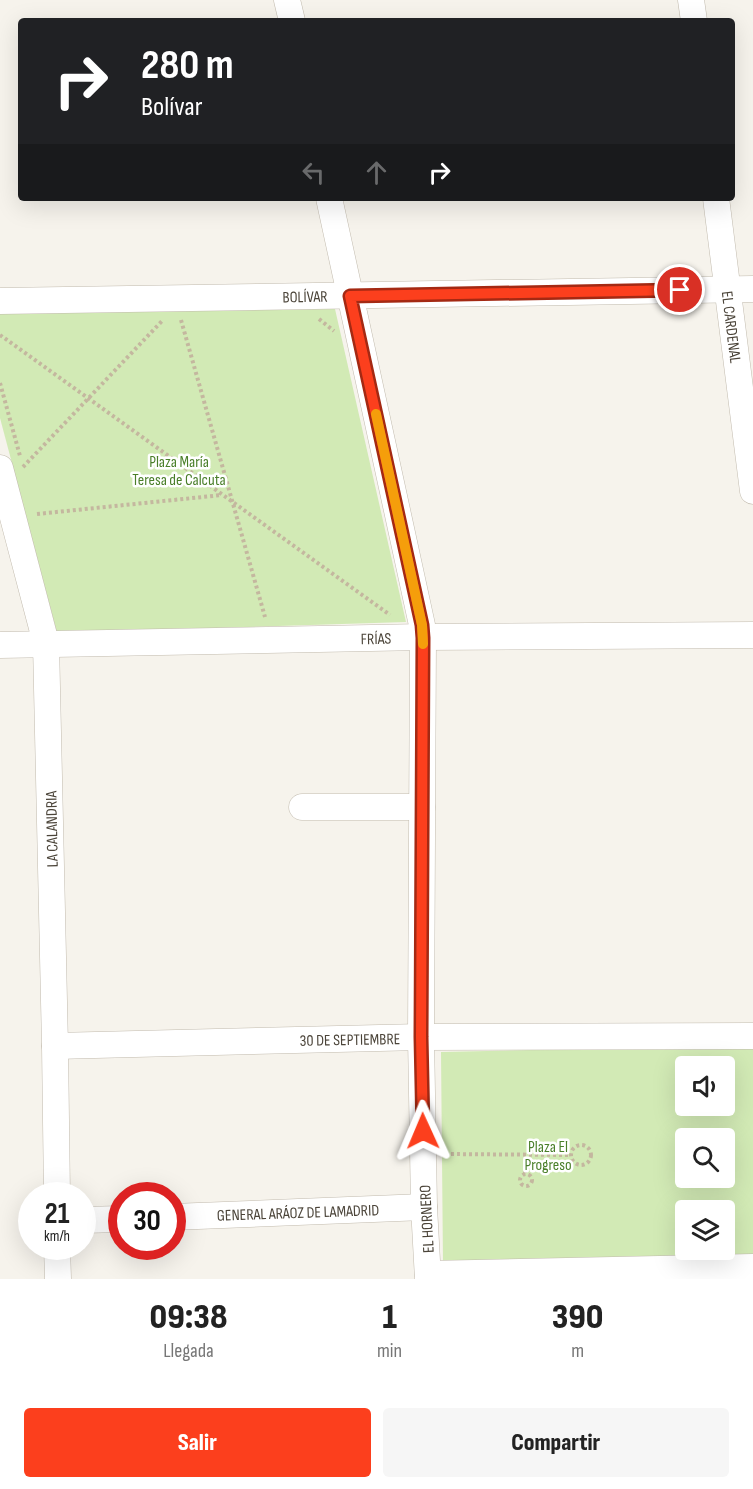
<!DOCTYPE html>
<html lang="es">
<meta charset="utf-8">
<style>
body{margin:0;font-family:"Sofia Sans Condensed",sans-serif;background:#f6f6f6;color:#222;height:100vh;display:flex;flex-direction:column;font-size:22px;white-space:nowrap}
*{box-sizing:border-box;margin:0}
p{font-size:20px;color:#767676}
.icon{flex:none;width:33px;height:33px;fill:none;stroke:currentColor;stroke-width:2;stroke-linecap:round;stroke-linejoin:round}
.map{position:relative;height:1279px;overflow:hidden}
.sheet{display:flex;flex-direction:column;background:#fff;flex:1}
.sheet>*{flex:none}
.hud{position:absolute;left:18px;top:18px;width:717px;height:183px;border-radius:6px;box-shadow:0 6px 24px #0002;background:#202124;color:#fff;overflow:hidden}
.fabs{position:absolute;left:675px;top:1056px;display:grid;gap:12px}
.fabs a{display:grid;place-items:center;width:60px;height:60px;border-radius:6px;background:#fff;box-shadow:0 6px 24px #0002;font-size:30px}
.speed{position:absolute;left:18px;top:1182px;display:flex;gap:12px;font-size:30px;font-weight:700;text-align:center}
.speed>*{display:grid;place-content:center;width:78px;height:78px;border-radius:50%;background:#fff;box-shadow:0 6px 24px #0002;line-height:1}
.speed small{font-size:15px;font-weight:400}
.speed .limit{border:9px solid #d22;background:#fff;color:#111}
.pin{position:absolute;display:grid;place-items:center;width:51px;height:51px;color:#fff;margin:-26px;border:3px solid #fff;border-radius:50%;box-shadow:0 2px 6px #0007}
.me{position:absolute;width:66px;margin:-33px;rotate:359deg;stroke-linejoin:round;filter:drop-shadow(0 0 4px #0008)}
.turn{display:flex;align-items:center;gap:21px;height:126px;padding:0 24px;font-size:27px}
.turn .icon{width:78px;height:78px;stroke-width:2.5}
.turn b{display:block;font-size:42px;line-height:51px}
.lanes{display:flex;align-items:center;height:57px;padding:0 24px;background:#0003;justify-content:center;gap:30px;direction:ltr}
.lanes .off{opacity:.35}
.eta{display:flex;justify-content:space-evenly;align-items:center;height:102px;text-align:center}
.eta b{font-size:36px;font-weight:800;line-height:42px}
.primary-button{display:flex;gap:12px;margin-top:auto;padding:12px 24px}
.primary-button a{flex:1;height:69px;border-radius:6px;background:#fc3f1d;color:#fff;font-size:24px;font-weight:800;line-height:69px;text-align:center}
.primary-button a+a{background:#f6f6f6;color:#222}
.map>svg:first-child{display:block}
</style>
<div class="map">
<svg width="753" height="1279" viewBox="0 0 753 1279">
<rect width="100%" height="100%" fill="#f6f3ec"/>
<g fill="#d2eab5" fill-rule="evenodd">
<path d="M335 309 406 622 57 633 0 418V313Z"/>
<path d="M753 1045V1254L443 1265 441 1052ZM686 1066H724V1106H686ZM686 1138H724V1178H686ZM686 1210H724V1250H686Z"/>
</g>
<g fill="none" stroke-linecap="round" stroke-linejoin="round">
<defs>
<g id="minor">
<path d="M287 0 292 21"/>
<path d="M691 0 694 21"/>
<path d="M329 198 422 625 423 637 421 1037 424 1207 428 1279"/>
<path d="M716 198 753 491"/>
<path d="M0 301 753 289"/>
<path d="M0 468 46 643 55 1046 57 1196"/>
<path d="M0 645 423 637 753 635"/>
<path d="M302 807H422"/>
<path d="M55 1046 421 1037 753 1036"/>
<path d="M172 1217 424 1207"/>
<path d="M82 1220 122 1219"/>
<path d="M57 1246 58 1279"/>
<path d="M428 1274 753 1267"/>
</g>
</defs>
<use href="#minor" stroke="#c2bbae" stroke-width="27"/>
<g stroke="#c4b79f" stroke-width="4" stroke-dasharray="3 3" stroke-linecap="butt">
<path d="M319 319 334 331"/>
<path d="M181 320 265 617"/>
<path d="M0 335 390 615"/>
<path d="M0 383 20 456"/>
<path d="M23 467 162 321"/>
<path d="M37 514 222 495"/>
<circle cx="581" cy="1155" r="10"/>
<path d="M445 1154 571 1155"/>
<path d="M525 1173V1155"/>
<circle cx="526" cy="1180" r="6"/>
</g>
<use href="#minor" stroke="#fff" stroke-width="26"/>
</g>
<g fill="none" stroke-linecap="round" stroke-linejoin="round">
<defs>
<path id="route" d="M423 1131 421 1037 423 638 422 625 350 296 680 290"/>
</defs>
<use href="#route" stroke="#a42913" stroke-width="15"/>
<use href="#route" stroke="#fc3f1d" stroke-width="10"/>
<path stroke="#f59e0b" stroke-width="10" d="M376 414 422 625 423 644"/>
</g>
<g text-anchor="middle" stroke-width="5" stroke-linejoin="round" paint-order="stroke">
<g font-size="16" fill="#4b4439" stroke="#fff">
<text transform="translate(305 296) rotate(-1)" y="6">BOLÍVAR</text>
<text transform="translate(732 327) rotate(83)" y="6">EL CARDENAL</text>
<text transform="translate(376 638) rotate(-1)" y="6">FRÍAS</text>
<text transform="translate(51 829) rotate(-91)" y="6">LA CALANDRIA</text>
<text transform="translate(350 1039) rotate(-1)" y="6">30 DE SEPTIEMBRE</text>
<text transform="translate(298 1212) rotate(-2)" y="6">GENERAL ARÁOZ DE LAMADRID</text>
<text transform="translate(426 1219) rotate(-93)" y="6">EL HORNERO</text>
</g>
<g font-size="16" fill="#4a7f2a" stroke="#fff">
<text x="179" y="467">Plaza María<tspan x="179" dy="18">Teresa de Calcuta</tspan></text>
<text x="548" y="1152">Plaza El<tspan x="548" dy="18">Progreso</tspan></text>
</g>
</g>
</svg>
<div class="fabs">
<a><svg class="icon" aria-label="sound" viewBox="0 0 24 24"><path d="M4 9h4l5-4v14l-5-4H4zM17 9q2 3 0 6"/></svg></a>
<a><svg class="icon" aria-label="search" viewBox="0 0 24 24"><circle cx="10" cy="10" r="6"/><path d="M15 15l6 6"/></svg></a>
<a><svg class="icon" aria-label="layers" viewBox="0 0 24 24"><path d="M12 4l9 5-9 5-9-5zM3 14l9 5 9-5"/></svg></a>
</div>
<div class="speed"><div>21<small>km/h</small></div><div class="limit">30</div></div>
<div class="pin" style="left:680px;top:290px;background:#d93025"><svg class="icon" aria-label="arrive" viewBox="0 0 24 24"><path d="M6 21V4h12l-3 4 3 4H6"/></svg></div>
<svg class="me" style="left:423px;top:1131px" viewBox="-20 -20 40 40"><path d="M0-17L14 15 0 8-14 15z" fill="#fc3f1d" stroke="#fff" stroke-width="4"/></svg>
<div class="hud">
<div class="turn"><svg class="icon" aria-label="right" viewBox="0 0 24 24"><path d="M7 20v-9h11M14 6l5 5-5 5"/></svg><div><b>280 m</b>Bolívar</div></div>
<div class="lanes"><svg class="icon off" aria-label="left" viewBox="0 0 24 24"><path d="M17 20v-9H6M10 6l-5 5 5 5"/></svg><svg class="icon off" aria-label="ahead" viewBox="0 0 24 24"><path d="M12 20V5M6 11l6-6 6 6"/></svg><svg class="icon" aria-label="right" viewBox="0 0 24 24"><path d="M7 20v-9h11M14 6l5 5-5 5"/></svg></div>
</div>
</div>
<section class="sheet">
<div class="eta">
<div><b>09:38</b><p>Llegada</p></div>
<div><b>1</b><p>min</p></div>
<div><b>390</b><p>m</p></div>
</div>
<div class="primary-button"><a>Salir</a><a>Compartir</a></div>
</section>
